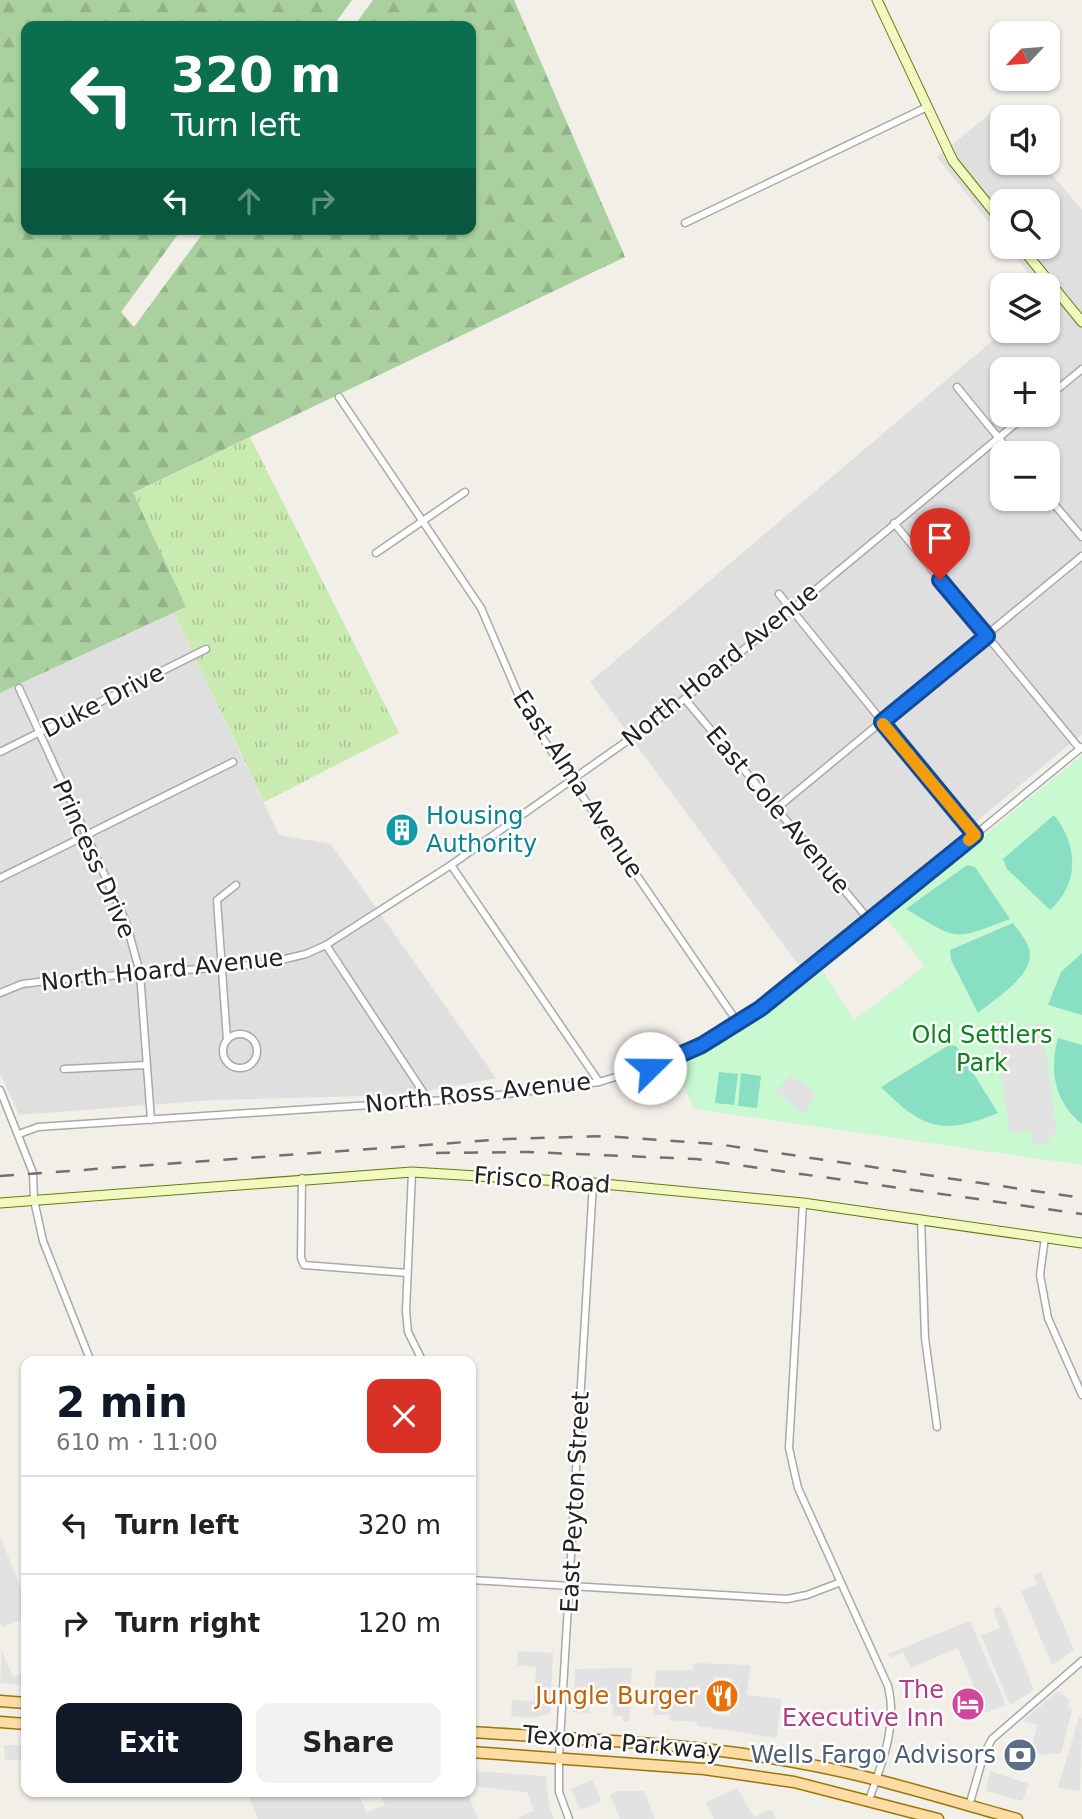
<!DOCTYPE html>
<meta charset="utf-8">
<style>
body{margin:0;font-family:"DejaVu Sans",sans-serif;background:#f2f2f2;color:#222;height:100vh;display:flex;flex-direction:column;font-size:26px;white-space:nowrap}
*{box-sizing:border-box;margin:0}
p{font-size:23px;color:#767676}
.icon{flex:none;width:38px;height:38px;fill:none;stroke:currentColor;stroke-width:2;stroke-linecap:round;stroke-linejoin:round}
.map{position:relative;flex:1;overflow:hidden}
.sheet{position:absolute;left:21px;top:1356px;width:455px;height:441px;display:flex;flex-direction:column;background:#fff;border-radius:14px;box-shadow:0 2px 5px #0004}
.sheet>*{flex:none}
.banner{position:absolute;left:21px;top:21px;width:455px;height:214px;border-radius:14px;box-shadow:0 2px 5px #0004;background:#0b6e4f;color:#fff;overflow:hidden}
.needle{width:46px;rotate:244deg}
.tools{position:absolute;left:990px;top:21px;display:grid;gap:14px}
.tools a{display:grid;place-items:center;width:70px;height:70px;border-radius:14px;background:#fff;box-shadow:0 2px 5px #0004;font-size:35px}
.pin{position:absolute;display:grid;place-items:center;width:60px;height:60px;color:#fff;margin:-72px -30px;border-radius:50% 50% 50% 0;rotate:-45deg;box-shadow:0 0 7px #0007}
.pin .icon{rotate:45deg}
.me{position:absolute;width:77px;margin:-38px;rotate:68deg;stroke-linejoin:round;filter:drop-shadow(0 0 5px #0008)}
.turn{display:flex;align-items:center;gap:24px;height:147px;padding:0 35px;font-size:32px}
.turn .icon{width:91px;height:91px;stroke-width:2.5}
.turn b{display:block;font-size:49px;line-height:60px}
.lanes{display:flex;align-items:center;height:66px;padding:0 35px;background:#0003;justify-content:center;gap:35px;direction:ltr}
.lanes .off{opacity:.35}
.round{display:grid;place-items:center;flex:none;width:74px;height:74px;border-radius:14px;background:#f2f2f2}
.headline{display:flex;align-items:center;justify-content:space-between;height:119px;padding:0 35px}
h1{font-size:42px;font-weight:600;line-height:52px;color:#111827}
.primary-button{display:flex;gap:14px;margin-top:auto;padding:14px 35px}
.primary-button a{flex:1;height:80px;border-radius:14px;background:#111827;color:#fff;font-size:28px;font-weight:600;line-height:80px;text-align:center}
.primary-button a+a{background:#f2f2f2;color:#222}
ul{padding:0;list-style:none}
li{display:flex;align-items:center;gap:21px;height:98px;padding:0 35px;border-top:2px solid #e0e0e0}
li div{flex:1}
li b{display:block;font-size:26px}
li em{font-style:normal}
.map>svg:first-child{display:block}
</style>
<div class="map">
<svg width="1082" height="1819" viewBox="0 0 1082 1819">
<defs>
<pattern id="grass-tufts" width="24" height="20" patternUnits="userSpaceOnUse" patternTransform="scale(1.75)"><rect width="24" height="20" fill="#c9eab1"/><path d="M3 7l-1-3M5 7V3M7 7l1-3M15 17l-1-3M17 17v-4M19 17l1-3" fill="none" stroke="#acc898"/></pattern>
<pattern id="forest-firs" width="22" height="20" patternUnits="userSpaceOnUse" patternTransform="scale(1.75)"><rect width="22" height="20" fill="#aad09f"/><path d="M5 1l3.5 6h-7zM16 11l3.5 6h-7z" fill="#92b289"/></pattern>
</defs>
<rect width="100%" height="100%" fill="#f2efe9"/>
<g fill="#e0dfdf" fill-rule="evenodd">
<path d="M996 109 1003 117V163H1042L1082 210V734L800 967 590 682 1004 331H1048V285H1038L1008 247H1048V201H1003V240L937 157ZM1003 369H1048V415H1003ZM1003 453H1048V499H1003Z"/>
<path d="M174 613 279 835 331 844 496 1078 405 1095 213 1100 19 1115 0 1073V693Z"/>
</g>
<path fill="url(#grass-tufts)" d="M250 437 399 733 264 802 174 613 186 607 132 494Z"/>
<path fill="url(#forest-firs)" d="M0 0H352L333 26H26V229H182L121 312 134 327 206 229H471V26H354L373 0H514L625 257 133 493 186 607 0 693Z"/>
<path fill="#c9f9d0" d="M1082 755V1165L694 1109 675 1067 771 1010 823 971 854 1020 925 966 885 917Z"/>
<g fill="#89dfc4">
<path d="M1054 815C1078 845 1080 883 1050 910L1007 869 1003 859Z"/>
<path d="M967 865 975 867 1010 919C952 941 959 941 906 909Z"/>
<path d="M1013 923C1018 930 1025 938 1028 946 1040 973 994 999 978 1013L951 960 950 950Z"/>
<path d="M1082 953V1015L1048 1005 1061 972Z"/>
<path d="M1058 1038 1082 1045V1124C1054 1102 1049 1070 1058 1038Z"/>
<path d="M949 1045 956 1046 998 1113C942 1136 923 1129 881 1087Z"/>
<path d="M719 1072 738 1074 734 1105 715 1103Z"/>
<path d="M741 1073 761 1076 757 1108 738 1106Z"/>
</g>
<g fill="#e2e2e2" fill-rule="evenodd">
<path d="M1002 1021 1005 1038 1035 1034V1025L1042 1024 1057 1133 1050 1135 1051 1142 1034 1145 1031 1130 1010 1133 994 1022Z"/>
<path d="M791 1075 816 1093 805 1114 775 1092Z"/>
<path d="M0 1536 26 1601V1618L4 1627 0 1624Z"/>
<path d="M1041 1572 1074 1650 1052 1665 1021 1591 1037 1584 1033 1575Z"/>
<path d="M1001 1606 1034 1690 1010 1705 981 1635 1000 1628 993 1609Z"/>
<path d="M970 1621 1006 1705 985 1713 958 1648 911 1668 903 1652 890 1658 888 1654Z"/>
<path d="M2 1651 13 1677 26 1672V1686L0 1683Z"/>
<path d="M518 1651 553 1653 550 1714 530 1718 511 1716 512 1700 534 1701 536 1667 517 1665Z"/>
<path d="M693 1663 750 1665 747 1695 781 1699 777 1738 698 1726 696 1722 669 1720V1715H653L656 1670H693ZM714 1677 733 1678 730 1716 711 1714Z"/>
<path d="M632 1668 629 1722H623V1716L612 1715 613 1704 606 1703V1690L591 1689 589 1713 573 1712 575 1669Z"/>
<path d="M1058 1691 1070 1701 1067 1706 1072 1710 1061 1753 1044 1755 1031 1751 1037 1725 1023 1721Z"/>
<path d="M1079 1717 1082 1718 1080 1791 1058 1788Z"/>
<path d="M4 1745H26V1760H5Z"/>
<path d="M471 1771 546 1776 549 1805 554 1819H516L534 1811 527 1792 471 1786Z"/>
<path d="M990 1771 1029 1784 1022 1801 986 1791Z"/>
<path d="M592 1780 602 1801 580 1810 571 1789Z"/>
<path d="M737 1788 754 1817 771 1809 776 1819H714L706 1802Z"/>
<path d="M618 1791H644L655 1819H620L610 1795Z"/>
<path d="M247 1792H358L366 1812 385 1806 380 1792H467L478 1819H258Z"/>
</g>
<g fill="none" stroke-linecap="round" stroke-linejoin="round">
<defs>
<g id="street">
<path d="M685 223 927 107"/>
<path d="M957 387 1011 453"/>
<path d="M339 397 481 608 518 694 537 730 738 1023"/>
<path d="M1048 397 1082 369"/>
<path d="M1048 497 1082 537"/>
<path d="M894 523 1080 749"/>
<path d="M376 553 465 492"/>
<path d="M779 594 975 836"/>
<path d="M19 688 126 922 140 973 151 1120"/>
<path d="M685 699 870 921"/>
<path d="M0 752 206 649"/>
<path d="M777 808 1082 556"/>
<path d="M451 865 599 1082"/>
<path d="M0 878 233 762"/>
<path d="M326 945 429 1101"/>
<path d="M0 993 22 984 55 980 264 964 306 954 326 945 451 865 671 710 1026 415"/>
<circle cx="240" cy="1051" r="17"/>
<path d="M227 1040 217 900 236 885"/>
<path d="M64 1069 146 1065"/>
<path d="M0 1090 33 1173 34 1200 43 1241 91 1362"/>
<path d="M19 1134 38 1127 476 1098 599 1082 668 1061 702 1045 786 990 1082 747"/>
<path d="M412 1172 406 1311 408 1332 423 1362"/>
<path d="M302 1178 301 1258 304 1265 407 1273"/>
<path d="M803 1203 789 1448 798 1488 888 1686C898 1725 882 1763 869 1800"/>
<path d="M921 1219 925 1338 937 1427"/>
<path d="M1045 1237 1040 1275 1048 1318 1082 1395"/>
<path d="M471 1580 787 1599 807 1595 841 1582"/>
<path d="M969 1806 984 1754 992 1739 1082 1661"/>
<path d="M569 1819 559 1792V1757L593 1183"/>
</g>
<g id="secondary">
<path d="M877 0 953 161 1003 223"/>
<path d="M1021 247 1082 322"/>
<path d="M0 1203 412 1172 593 1183 803 1203 1082 1243"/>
</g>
<g id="primary">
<path d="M0 1701 26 1703"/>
<path d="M0 1722 26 1724"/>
<path d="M471 1732C581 1739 691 1743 800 1763 873 1776 945 1799 1017 1819"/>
<path d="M471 1752 704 1769 794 1782 938 1819"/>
</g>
</defs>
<use href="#street" stroke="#a9a9a9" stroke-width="9"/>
<use href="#secondary" stroke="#677b07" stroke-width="11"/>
<use href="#primary" stroke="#9e7502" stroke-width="13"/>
<use href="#street" stroke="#fff" stroke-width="6"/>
<use href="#secondary" stroke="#f2f9c0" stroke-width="9"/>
<use href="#primary" stroke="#fbdca5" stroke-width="10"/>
<g stroke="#707070" stroke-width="2.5" stroke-dasharray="14 14" stroke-linecap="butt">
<path d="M436 1153 528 1152 696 1159 1082 1214"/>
<path d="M0 1176 507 1139 605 1136 717 1144 1082 1198"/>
</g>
</g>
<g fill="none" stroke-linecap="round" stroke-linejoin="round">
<defs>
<path id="route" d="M650 1068 702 1045 761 1008 975 835 882 722 987 636 940 580"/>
</defs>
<use href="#route" stroke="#114b97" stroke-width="18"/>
<use href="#route" stroke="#1a73e8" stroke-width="12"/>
<path stroke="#f59e0b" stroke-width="12" d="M883 724 975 835 969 840"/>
</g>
<defs>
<symbol id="building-disc" viewBox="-11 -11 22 22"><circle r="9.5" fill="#0f9aa8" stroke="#fff"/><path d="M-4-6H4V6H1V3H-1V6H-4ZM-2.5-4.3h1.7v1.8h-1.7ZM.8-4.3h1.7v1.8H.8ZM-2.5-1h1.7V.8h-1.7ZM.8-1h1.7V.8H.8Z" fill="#fff"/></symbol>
<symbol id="restaurant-disc" viewBox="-11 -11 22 22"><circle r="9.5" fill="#e8710a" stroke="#fff"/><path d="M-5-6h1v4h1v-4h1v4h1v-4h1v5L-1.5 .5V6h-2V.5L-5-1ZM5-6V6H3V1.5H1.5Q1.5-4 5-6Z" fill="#fff"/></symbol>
<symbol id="hotel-disc" viewBox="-11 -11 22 22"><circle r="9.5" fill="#d1479c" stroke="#fff"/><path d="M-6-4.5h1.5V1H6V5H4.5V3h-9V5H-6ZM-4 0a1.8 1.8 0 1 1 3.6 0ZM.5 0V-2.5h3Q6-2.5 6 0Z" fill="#fff"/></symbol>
<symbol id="bank-disc" viewBox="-11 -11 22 22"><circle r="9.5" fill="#5c6f8a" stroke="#fff"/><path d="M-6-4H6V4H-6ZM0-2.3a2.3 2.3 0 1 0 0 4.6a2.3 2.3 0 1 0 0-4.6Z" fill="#fff"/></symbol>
</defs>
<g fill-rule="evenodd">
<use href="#building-disc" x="383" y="811" width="38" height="38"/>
<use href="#restaurant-disc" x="703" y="1677" width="38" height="38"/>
<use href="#hotel-disc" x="949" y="1685" width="38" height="38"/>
<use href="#bank-disc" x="1001" y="1736" width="38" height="38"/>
</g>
<g text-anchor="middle" stroke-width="5" stroke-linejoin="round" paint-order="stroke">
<g font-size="24" fill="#222" stroke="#fff">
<text transform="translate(720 665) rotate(-39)" y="8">North Hoard Avenue</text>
<text transform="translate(103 701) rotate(-27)" y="8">Duke Drive</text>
<text transform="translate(578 784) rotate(57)" y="8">East Alma Avenue</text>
<text transform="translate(778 810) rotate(50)" y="8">East Cole Avenue</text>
<text transform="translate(94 859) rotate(66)" y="8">Princess Drive</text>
<text transform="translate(162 970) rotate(-6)" y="8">North Hoard Avenue</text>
<text transform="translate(478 1093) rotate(-6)" y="8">North Ross Avenue</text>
<text transform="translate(542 1180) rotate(4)" y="8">Frisco Road</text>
<text transform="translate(575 1502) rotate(-87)" y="8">East Peyton Street</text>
<text transform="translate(622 1743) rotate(5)" y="8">Texoma Parkway</text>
</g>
<g font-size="24" fill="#0d838f" stroke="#fff" text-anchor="start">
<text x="426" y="824">Housing<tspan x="426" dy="28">Authority</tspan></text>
</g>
<g font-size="24" fill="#0e821f" stroke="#fff">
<text x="982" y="1043">Old Settlers<tspan x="982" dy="28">Park</tspan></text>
</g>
<g font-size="24" fill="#b23c85" stroke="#fff" text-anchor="end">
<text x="944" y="1698">The<tspan x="944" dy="28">Executive Inn</tspan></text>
</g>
<g font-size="24" fill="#c56008" stroke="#fff" text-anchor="end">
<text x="698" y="1704">Jungle Burger</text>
</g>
<g font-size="24" fill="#4e5e75" stroke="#fff" text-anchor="end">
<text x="996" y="1763">Wells Fargo Advisors</text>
</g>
</g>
</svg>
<div class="tools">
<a><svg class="needle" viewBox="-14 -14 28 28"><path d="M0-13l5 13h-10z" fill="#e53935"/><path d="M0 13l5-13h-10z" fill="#767676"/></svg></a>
<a><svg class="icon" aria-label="sound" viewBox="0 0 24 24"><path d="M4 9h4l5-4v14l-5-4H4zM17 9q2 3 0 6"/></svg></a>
<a><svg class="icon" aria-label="search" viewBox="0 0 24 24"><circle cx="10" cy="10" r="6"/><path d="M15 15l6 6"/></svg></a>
<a><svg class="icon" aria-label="layers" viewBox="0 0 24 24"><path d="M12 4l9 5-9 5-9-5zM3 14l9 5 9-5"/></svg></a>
<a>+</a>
<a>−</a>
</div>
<div class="pin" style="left:940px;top:580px;background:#d93025"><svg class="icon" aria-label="arrive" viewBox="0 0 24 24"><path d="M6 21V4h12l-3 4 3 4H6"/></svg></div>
<svg class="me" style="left:650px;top:1068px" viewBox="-20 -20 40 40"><circle r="19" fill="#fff"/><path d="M0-13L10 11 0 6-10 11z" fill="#1a73e8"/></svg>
<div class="banner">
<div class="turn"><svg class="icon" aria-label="left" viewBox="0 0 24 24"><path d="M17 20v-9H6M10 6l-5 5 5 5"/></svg><div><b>320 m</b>Turn left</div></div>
<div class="lanes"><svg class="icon" aria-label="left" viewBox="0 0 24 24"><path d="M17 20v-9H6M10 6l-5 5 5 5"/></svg><svg class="icon off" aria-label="ahead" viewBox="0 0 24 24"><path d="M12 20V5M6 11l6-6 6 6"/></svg><svg class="icon off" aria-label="right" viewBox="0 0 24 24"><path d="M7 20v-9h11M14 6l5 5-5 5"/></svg></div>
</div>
<section class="sheet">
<div class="headline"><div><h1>2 min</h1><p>610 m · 11:00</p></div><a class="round" style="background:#d93025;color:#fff"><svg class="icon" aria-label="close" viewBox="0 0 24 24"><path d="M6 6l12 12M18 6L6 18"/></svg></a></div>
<ul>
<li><svg class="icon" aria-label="left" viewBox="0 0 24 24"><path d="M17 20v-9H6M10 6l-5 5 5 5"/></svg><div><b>Turn left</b></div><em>320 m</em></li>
<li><svg class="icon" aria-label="right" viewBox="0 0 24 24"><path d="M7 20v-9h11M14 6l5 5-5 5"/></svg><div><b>Turn right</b></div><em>120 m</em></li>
</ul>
<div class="primary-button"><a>Exit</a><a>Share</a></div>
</section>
</div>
